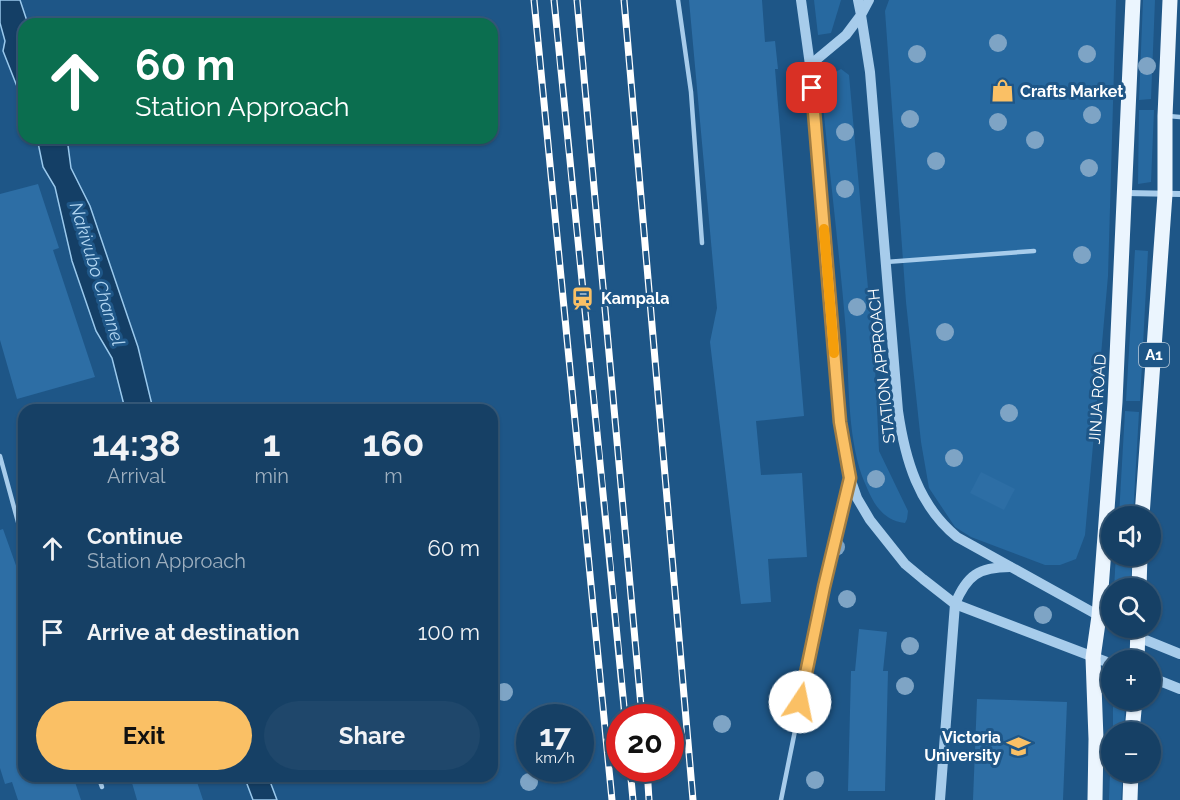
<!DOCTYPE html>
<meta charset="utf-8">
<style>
body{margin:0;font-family:Raleway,sans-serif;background:#1f476b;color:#f1f3f6;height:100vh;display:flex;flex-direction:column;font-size:22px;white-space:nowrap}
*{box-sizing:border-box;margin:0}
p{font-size:20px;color:#9eafbf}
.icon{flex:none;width:33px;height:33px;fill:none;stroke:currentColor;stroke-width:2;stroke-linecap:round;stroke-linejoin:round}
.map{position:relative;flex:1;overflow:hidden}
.drawer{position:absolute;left:18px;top:404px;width:480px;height:378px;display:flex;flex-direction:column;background:#164065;border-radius:18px;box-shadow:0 2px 4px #0004,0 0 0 2px #355979}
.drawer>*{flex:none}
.top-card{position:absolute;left:18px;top:18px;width:480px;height:126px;border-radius:18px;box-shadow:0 2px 4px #0004,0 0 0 2px #355979;background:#0b6e4f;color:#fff;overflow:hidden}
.fabs{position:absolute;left:1101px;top:506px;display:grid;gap:12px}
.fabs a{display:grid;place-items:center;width:60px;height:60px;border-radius:50%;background:#164065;box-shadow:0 2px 4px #0004,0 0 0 2px #355979;font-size:30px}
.speed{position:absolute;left:516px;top:704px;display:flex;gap:12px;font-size:30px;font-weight:700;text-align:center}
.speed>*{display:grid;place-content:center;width:78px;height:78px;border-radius:50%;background:#164065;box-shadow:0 2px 4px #0004,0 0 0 2px #355979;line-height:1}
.speed small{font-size:15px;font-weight:400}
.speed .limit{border:9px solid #d22;background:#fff;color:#111}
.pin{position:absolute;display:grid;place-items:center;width:51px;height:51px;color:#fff;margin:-26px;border-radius:12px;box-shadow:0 3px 9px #0006}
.me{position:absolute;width:66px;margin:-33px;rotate:11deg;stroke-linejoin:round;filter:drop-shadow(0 0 4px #0008)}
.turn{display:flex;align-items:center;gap:21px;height:126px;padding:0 18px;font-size:27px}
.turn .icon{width:78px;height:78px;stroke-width:2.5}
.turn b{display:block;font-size:42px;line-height:51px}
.eta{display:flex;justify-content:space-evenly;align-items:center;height:102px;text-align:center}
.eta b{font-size:36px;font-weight:700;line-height:42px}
.primary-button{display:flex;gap:12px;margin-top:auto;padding:12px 18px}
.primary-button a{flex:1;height:69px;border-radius:36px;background:#fac065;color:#111;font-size:24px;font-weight:700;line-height:69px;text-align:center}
.primary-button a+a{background:#1f476b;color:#f1f3f6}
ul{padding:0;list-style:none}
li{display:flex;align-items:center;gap:18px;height:84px;padding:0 18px}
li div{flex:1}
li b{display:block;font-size:22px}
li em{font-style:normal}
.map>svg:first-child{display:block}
</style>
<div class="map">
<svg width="1180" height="800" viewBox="0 0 1180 800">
<rect width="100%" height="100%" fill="#1e5687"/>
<g fill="#2769a0">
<path d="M814 0H841L831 33 818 35Z"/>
<path d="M889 0H1116L1108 276 1085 535 1076 559 1060 565H1045L971 537 955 527 929 488 921 442 906 302 885 11Z"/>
<path d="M1143 0H1155L1151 99 1139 100Z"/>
<path d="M841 69 849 75 875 367 879 451 908 511 907 519 905 523C879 520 871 498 862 476 847 433 849 376 846 331 839 249 829 167 821 86L828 76Z"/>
<path d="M1139 110H1154L1151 182 1138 184Z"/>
<path d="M1135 250 1148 251 1140 401H1126Z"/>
<path d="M1125 411 1139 412 1133 516H1119Z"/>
<path d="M1116 555H1133L1130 588H1114Z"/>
<path d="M1113 699H1125L1124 732H1113Z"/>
<path d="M1111 745 1112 771H1123L1121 800H1109Z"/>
</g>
<g fill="#143f66" stroke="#9ac9ed" stroke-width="1.5">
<path d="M0 0H20L28 24H24V97L20 94 3 51 5 41 0 23Z"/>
<path d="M37 138H67L71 168 90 206 138 347 153 409H125L112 358 96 331 72 261 55 187 43 167Z"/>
<path d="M244 776H268L277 800H253Z"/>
</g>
<g fill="#2d6ea5">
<path d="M689 0H762L765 42 775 41 778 69H775L804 416 756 421 761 475 802 473 807 557 768 559 771 602 741 604 710 342 717 308Z"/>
<path d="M38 184 59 248 53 250 95 377 17 399 0 340V194Z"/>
<path d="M981 472 1015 489 1004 510 970 493Z"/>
<path d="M3 529 24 588V776H73L81 800H18L12 782 5 784 0 768V530Z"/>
<path d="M859 629 887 632 883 671H888L885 791H848L851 671H855Z"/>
<path d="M977 699 1067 702 1063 800H973Z"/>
<path d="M130 776H195L203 800H137Z"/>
</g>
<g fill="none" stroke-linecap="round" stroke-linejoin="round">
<g stroke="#a7cceb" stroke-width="4.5">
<path d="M678 0 691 92 702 243"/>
<path d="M1168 116 1180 117"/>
<path d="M886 262 1034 251"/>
<path d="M0 456 24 544"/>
<path d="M98 776 102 787"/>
<path d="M781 800 824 587 849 483"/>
</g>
<path stroke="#a7cceb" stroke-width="6" d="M1125 193 1180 194"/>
<g stroke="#a7cceb" stroke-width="10">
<path d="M801 0 810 65 841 436 850 478 857 498 870 520 905 564 923 579 955 604 1112 664"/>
<path d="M869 0 861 15 870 72 898 411C905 459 918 505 957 537L1112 623"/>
<path d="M810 65 846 35 861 15 858 0"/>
<path d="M1120 627 1138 637 1180 654"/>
<path d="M1150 677 1180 689"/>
<path d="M940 800 955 604C967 575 979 567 1010 567"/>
</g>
<g stroke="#ebf5fe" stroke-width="15">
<path d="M1142 516 1165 194V116L1170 0"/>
<path d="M1139 588 1140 555"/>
<path d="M1137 660 1138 627"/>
<path d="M1132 732 1135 699"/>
<path d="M1095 800 1096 739 1093 658 1099 616 1115 402 1133 0"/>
<path d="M1130 800 1131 771"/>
</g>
<defs>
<g id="rail">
<path d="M534 0 612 800"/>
<path d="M554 0C577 239 603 478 625 717"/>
<path d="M577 0 642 717"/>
<path d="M624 0 693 800"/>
<path d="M630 768 633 800"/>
<path d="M647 768 649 800"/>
</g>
</defs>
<use href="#rail" stroke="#fff" stroke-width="7"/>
<use href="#rail" stroke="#1e5687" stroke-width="4.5" stroke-dasharray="14" stroke-linecap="butt"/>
</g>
<g fill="#7ea4c5">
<circle cx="998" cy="43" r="9"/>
<circle cx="917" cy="54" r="9"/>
<circle cx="1087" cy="54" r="9"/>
<circle cx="1147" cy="66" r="9"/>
<circle cx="1092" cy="115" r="9"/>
<circle cx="910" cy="119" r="9"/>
<circle cx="998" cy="122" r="9"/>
<circle cx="845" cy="132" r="9"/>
<circle cx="1035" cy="140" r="9"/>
<circle cx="936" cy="161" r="9"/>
<circle cx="1089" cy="168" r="9"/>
<circle cx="845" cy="189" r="9"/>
<circle cx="1082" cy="255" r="9"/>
<circle cx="857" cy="307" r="9"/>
<circle cx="945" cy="332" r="9"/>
<circle cx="1009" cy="413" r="9"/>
<circle cx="954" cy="458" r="9"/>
<circle cx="876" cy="479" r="9"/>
<circle cx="836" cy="547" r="9"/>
<circle cx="847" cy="599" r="9"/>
<circle cx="1043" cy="615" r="9"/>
<circle cx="910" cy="646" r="9"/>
<circle cx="905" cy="686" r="9"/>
<circle cx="504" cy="692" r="9"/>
<circle cx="817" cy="716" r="9"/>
<circle cx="722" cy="724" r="9"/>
<circle cx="815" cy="780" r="9"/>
<circle cx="529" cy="782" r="9"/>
</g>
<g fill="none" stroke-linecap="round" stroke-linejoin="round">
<defs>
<path id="route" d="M800 702 824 587 850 478 840 422 812 88"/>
</defs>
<use href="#route" stroke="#a27d42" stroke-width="15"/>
<use href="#route" stroke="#fac065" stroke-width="10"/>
<path stroke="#f59e0b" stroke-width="10" d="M824 229 834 353"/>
</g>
<defs>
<symbol id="shop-bare" viewBox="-9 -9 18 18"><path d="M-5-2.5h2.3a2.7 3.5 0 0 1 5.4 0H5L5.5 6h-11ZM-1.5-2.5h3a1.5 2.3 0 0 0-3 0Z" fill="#fac065" stroke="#1e5687" stroke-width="2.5" paint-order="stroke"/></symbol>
<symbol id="station-bare" viewBox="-9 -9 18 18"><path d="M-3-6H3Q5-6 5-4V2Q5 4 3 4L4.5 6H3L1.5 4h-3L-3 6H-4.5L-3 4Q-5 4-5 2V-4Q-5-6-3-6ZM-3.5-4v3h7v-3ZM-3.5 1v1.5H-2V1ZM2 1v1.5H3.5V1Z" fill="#fac065" stroke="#1e5687" stroke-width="2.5" paint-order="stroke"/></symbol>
<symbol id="university-bare" viewBox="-9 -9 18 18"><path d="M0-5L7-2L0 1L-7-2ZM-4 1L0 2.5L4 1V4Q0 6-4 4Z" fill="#fac065" stroke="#1e5687" stroke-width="2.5" paint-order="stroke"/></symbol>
</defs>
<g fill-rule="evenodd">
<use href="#shop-bare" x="986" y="74" width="33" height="33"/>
<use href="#station-bare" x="566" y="282" width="33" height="33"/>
<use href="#university-bare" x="1002" y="730" width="33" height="33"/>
</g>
<g text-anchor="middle" stroke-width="6" stroke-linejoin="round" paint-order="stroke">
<rect fill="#1e5687" stroke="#bcccdb" stroke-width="1.5" x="1139" y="343" width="30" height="24" rx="4.5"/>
<g font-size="15" font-weight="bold" fill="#fff">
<text x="1154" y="360">A1</text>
</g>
<g font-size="16" font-weight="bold" fill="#fff" stroke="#1e5687" text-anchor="start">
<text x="1020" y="97">Crafts Market</text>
<text x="601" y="304">Kampala</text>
<text x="1001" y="743" text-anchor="end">Victoria<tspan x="1001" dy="18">University</tspan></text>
</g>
<g font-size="16" fill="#fff" stroke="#1e5687">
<text transform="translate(881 366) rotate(-96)" y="6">STATION APPROACH</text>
<text transform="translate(1097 399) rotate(-86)" y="6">JINJA ROAD</text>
</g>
<g font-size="18" font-style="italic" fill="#b2d6f2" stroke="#1e5687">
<text transform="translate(97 274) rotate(73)" y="6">Nakivubo Channel</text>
</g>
</g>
</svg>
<div class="fabs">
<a><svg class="icon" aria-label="sound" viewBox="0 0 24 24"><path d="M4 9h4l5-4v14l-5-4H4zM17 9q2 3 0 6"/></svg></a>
<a><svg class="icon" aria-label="search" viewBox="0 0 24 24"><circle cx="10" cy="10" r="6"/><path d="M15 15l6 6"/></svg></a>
<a>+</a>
<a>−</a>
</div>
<div class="speed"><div>17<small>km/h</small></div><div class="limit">20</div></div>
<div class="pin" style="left:812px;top:88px;background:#d93025"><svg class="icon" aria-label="arrive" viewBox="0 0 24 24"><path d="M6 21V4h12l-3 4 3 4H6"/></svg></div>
<svg class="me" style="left:800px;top:702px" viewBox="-20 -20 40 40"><circle r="19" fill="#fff"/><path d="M0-13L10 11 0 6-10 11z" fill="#fac065"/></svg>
<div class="top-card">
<div class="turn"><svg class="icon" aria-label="ahead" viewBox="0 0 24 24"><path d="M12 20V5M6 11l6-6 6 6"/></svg><div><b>60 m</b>Station Approach</div></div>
</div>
<section class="drawer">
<div class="eta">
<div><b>14:38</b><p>Arrival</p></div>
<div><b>1</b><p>min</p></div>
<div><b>160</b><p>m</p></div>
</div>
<ul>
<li><svg class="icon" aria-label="ahead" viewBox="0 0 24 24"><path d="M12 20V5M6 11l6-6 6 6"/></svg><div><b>Continue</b><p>Station Approach</p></div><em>60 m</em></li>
<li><svg class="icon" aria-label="arrive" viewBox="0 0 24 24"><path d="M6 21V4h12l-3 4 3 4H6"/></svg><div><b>Arrive at destination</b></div><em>100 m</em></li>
</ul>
<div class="primary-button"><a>Exit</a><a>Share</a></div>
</section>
</div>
